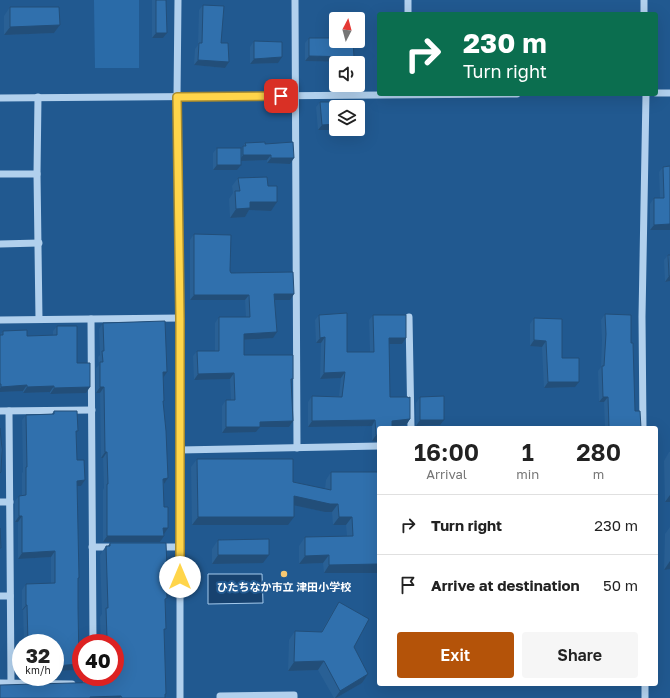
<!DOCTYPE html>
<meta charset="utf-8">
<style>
body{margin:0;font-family:"Golos Text","Noto Sans JP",sans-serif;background:#f6f6f6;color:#222;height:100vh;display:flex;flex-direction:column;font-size:15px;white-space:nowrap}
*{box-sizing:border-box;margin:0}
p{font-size:13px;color:#767676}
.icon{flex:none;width:22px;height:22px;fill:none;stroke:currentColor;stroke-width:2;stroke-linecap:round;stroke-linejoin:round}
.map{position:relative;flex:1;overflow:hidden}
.panel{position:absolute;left:377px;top:426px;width:281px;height:260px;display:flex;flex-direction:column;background:#fff;border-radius:4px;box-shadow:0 4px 16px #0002}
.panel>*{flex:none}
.hud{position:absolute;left:377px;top:12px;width:281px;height:84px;border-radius:4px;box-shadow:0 4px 16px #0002;background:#0b6e4f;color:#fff;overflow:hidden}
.needle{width:26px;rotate:6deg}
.fabs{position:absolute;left:329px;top:12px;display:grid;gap:8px}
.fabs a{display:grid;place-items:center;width:36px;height:36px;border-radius:4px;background:#fff;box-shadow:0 4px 16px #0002;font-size:20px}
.speed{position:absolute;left:12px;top:634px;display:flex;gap:8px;font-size:20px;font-weight:700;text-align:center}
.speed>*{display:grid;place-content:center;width:52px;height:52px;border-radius:50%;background:#fff;box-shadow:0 4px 16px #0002;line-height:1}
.speed small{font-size:10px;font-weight:400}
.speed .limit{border:6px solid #d22;background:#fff;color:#111}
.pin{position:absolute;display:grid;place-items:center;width:34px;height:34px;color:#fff;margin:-17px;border-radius:8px;box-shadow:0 2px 6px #0006}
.me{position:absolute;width:44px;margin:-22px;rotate:0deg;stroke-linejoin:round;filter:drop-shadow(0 0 3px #0008)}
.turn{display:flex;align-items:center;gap:14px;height:84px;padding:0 20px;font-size:18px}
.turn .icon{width:52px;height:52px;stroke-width:2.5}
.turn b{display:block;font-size:28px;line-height:34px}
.eta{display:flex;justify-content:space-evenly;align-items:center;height:68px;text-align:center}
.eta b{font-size:24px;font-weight:600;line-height:28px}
.cta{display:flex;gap:8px;margin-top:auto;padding:8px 20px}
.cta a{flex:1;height:46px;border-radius:4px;background:#b45309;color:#fff;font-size:16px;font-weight:600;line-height:46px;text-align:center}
.cta a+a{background:#f6f6f6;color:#222}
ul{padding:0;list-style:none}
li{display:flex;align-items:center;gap:12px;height:60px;padding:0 20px;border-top:1px solid #e0e0e0}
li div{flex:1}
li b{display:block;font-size:15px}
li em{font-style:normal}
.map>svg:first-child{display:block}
</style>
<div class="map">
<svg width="670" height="698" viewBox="0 0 670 698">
<rect width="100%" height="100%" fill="#215990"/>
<path fill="#2a6ba8" d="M94 0H139V68H95Z"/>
<path fill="#17426f" stroke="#a5cbee" d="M208 574H262L263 603 208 604Z"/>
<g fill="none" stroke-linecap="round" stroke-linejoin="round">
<g stroke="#b1d0ed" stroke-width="7">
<path d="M178 0 177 97 180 318V698"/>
<path d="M295 0 297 448"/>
<path d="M408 0V14"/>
<path d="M644 0V14"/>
<path d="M656 93H670"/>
<path d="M38 97 37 174 39 319"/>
<path d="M0 98 517 94"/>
<path d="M0 174H37"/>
<path d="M0 244 39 243"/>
<path d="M409 317 411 428"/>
<path d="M91 319 93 643"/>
<path d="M0 320 180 318"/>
<path d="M0 411 92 410"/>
<path d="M9 411 11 683"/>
<path d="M643 428 642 317 646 94"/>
<path d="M180 450 379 446"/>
<path d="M0 502H10"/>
<path d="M92 547H114"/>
<path d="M159 547H180"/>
<path d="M0 596H10"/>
<path d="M0 683 72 684"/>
<path d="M86 684H93V677"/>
<path d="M645 684V698"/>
<path d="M220 698V696L294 695V698"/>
</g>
</g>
<g fill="#296095">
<path d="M152 0H166L167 33 163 38H152Z"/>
<path d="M203 5 229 62 225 68 194 65 195 49 198 45 199 10Z"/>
<path d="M10 7 60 25 54 33 4 35V16Z"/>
<path d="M309 38 354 57 350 62 305 61V43Z"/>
<path d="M254 41 278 63 250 64V47Z"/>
<path d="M320 102 341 130H318L316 107Z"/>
<path d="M245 143 265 144 290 164 267 163V160L241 161 237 170H213V153L217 148 241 149Z"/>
<path d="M663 167 670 230H650V204L654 198H660L659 172Z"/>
<path d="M238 178 268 186 271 211 249 210 245 217 230 218 229 199 233 193 232 186Z"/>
<path d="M194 234 231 273 290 300H275L273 338 244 340V355L293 379 291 382 293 421 289 427H260L256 432 222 433V406L226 400H231L230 379 194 380 193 356 197 351H215V323L219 317H246L245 300H190V240Z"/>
<path d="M668 255 670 281 665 282 664 260Z"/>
<path d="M605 314 631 343 635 411 641 428H605L604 402H599L598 371 601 367 602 340 601 320Z"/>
<path d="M319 315 347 352H370L369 320 373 315 406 338 402 344H389L390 397 410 419 406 425 379 428V442L372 441V426L308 427V402L312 396H339L341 378 320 379 321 343H316L315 320Z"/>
<path d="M534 318 562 358 575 387 544 388 542 347 530 346V324Z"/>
<path d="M103 323 163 377 164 401 163 402 168 478 164 484V534L160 542H103V490L104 488 103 458H101L100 393H96V368L99 365 98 357 100 355 99 329Z"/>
<path d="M57 326 77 363 86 393 50 394V392L23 393V391L0 392V335L3 331 27 336 53 335V331Z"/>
<path d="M420 397 440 425 416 426V403Z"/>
<path d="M54 411 76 432 77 460 85 480 81 486H77L79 578 78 579V607L79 664 75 670 55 671V643L21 668 16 669V648L20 643H24L23 610H22V590L26 584 51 583V557L18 559V522H15V501L19 496 22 495V473L23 472 22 420 26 415 52 414Z"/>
<path d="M669 452H670V502H665L664 461Z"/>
<path d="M197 459 325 489 326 480 331 472H379V573H324L323 563 299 564V546L305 537 347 536 346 525H333L332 512H325L294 505 288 525H192L191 467Z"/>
<path d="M670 527V569L664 570 665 534Z"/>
<path d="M218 540 263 563 212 564V549Z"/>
<path d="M110 543 167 567 166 569 167 598 165 602 164 631 165 698H0L101 683V677H115V643H101L100 617 102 614 100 555 106 546H108Z"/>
<path d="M339 602 354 647 368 674 362 683 336 698H334L318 670 288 671 289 640 295 631 321 632 333 611Z"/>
</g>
<g fill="#224e79">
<path d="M60 25 54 33 4 35 10 27Z"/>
<path d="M156 33H167L163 38H152Z"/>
<path d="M309 56 354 57 350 62 305 61Z"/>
<path d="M282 57 278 63 250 64 254 59Z"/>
<path d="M198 60 229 62 225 68 194 65Z"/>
<path d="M336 124V129H342L341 130H318L322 125Z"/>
<path d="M243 155H271L267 160 239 161Z"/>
<path d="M271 158H294L290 164 267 163Z"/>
<path d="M217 165H241L237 170H213Z"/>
<path d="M250 202H277L271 211 249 210 245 217 230 218 236 209Z"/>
<path d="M670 224V230H650L654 225Z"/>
<path d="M669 276H670V281L665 282Z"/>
<path d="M274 294H294L290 300H270Z"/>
<path d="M194 295H249L245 300H190Z"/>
<path d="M277 332 273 338 240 340 244 334Z"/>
<path d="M325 337 321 343H316L320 338Z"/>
<path d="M389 338H406L402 344H385Z"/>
<path d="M534 340 546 341 542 347 530 346Z"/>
<path d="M163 372H167L163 378Z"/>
<path d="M345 372 341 378 320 379 324 373Z"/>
<path d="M234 373 230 379 194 380 198 374Z"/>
<path d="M548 382H579L575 387 544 388Z"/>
<path d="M27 385 23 391 0 392V388L1 387Z"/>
<path d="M54 386 50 392 23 393 27 387Z"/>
<path d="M90 387 86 393 50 394 54 388Z"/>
<path d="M100 387H104L100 393H96Z"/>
<path d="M603 397H608L604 402H599Z"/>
<path d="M410 419 406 425 388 427 392 421Z"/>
<path d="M375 420 372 426 308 427 312 421Z"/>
<path d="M420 420H444L440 425 416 426Z"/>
<path d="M293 421 289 427H260L256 432 222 433 226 427 260 422Z"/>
<path d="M376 435 379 436V442L372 441Z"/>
<path d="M105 452H107L103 458H101Z"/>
<path d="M168 478 164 484 163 479Z"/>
<path d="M85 480 81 486H73L77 481Z"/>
<path d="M670 495V502H665Z"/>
<path d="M294 496 338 504 332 512H325L288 504Z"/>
<path d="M19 516H22L18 522H15Z"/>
<path d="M198 517H294L288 525H192Z"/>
<path d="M339 517H352L346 525H333Z"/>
<path d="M163 528H168L164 534H159Z"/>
<path d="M107 536H164L160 542H103Z"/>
<path d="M55 551 51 557 18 559 22 553Z"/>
<path d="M218 555H269L263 563 212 564Z"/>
<path d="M329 555 323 563 299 564 305 556Z"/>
<path d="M670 561V569L664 570Z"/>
<path d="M379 564V573H324L329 565Z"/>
<path d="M26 605H27L23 610H22Z"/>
<path d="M324 661 318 670 288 671 294 662Z"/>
<path d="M20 663H21V668L16 669Z"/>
<path d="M79 664 75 670 55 671V666Z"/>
<path d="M368 674 362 683 336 698H335L340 691Z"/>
<path d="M121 696 120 698H90V697Z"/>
</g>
<g fill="#3070ad" stroke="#224e79">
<path d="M156 0H166L167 33H156Z"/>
<path d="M203 5 224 6 221 43H228L229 62 198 60 199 43H202Z"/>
<path d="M10 7H59L60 25 10 27Z"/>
<path d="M309 38H336V41H353L354 57 309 56Z"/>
<path d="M254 41 282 42V57L254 59Z"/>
<path d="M320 102H346V107H336V124L322 125Z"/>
<path d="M265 142V144L293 142 294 158H271V155H243V146H246L245 143Z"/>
<rect x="217" y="148" width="24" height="17"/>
<path d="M670 166V224L654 225V198H664L663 167Z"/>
<path d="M267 177 268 186H277V202H250V208L236 209 235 191H240L238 178Z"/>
<path d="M194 234 231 235 230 271 231 273 293 272 294 294H274L277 332 244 334V355H293V379H291L293 421 260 422V427H226V400H235L234 373 198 374 197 351H219V317H250L249 295H194Z"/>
<path d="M668 255H670V276H669Z"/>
<path d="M347 313V352H374L373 315H406V338H389L390 397H408V398L410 397V419L392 421V428H379V436L376 435 375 420 312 421V396L342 397 345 372 324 373 325 337 320 338 319 315Z"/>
<path d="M605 314 631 315V343H633L635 411H640L641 428H609L608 397H603L602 366H604L606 334Z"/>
<path d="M534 318 562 319V358H579V382H548L546 341 534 340Z"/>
<path d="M165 321 167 372H163L164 401H163L166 431 168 478 163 479 164 507H168V528H163L164 536H107V484H108L107 452H105L104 387H100V362H103L102 351H104L103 323Z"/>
<path d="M57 326H77V363H90V387L54 388V386L27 387V385L1 387V384H0V335H3V331L27 330V336L57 335Z"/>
<path d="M444 396V420H420V397Z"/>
<path d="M54 411H77L78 431H76L77 460H84L85 480 77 481 79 578H78V607L79 664 55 666V643H21V663H20V643H28L27 605H26V584L55 583V551L22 553V516H19V496L26 495V467H27L26 415 54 414Z"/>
<path d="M0 428 2 449 1 472 0 473Z"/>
<path d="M197 459H293V482L331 490V472H379V564L329 565V555L305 556V537L353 536 352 517H339L338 504H330L294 496V517H198Z"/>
<path d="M0 528 1 548H0Z"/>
<path d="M269 539V555H218V540Z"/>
<path d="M110 543H166L167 567H166L167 598 165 599 166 629H164L166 694H165V698H122L121 696 90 697V698H0V685L108 682V677H115V643H107L106 638H107L106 608H108L106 546H110Z"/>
<path d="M339 602 369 619 354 647 368 674 340 691 324 661 294 662 295 631 322 632Z"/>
</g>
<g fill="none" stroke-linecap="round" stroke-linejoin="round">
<defs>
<path id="route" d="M180 577V318L177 97 281 96"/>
</defs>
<use href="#route" stroke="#a68a30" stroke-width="10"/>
<use href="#route" stroke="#ffd54a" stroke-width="7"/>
</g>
<circle fill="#f9c972" stroke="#215990" stroke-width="1.5" cx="284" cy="574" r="4"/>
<g text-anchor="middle" stroke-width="4" stroke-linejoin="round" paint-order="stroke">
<g font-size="11" font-weight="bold" fill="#fff" stroke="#215990">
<text x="284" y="591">ひたちなか市立 津田小学校</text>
</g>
</g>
</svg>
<div class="fabs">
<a><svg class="needle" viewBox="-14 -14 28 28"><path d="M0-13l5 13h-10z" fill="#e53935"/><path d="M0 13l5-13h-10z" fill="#767676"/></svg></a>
<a><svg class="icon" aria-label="sound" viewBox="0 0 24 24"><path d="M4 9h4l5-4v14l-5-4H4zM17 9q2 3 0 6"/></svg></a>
<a><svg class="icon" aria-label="layers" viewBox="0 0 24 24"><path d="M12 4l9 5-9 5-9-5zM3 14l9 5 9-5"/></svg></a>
</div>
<div class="speed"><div>32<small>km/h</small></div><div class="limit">40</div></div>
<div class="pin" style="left:281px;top:96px;background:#d93025"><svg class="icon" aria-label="arrive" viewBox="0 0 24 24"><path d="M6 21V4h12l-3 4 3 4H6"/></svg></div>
<svg class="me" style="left:180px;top:577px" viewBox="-20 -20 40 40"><circle r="19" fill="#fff"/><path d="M0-13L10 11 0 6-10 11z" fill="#ffd54a"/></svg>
<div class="hud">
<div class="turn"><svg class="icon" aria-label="right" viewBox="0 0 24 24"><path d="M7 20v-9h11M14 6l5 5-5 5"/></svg><div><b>230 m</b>Turn right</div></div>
</div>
<section class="panel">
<div class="eta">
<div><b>16:00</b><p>Arrival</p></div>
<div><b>1</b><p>min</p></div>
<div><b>280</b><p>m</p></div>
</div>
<ul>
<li><svg class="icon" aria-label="right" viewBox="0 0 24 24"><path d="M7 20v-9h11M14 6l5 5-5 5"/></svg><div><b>Turn right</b></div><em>230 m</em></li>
<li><svg class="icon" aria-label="arrive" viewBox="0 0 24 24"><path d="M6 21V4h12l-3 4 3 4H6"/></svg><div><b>Arrive at destination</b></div><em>50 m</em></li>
</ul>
<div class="cta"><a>Exit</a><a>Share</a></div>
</section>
</div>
